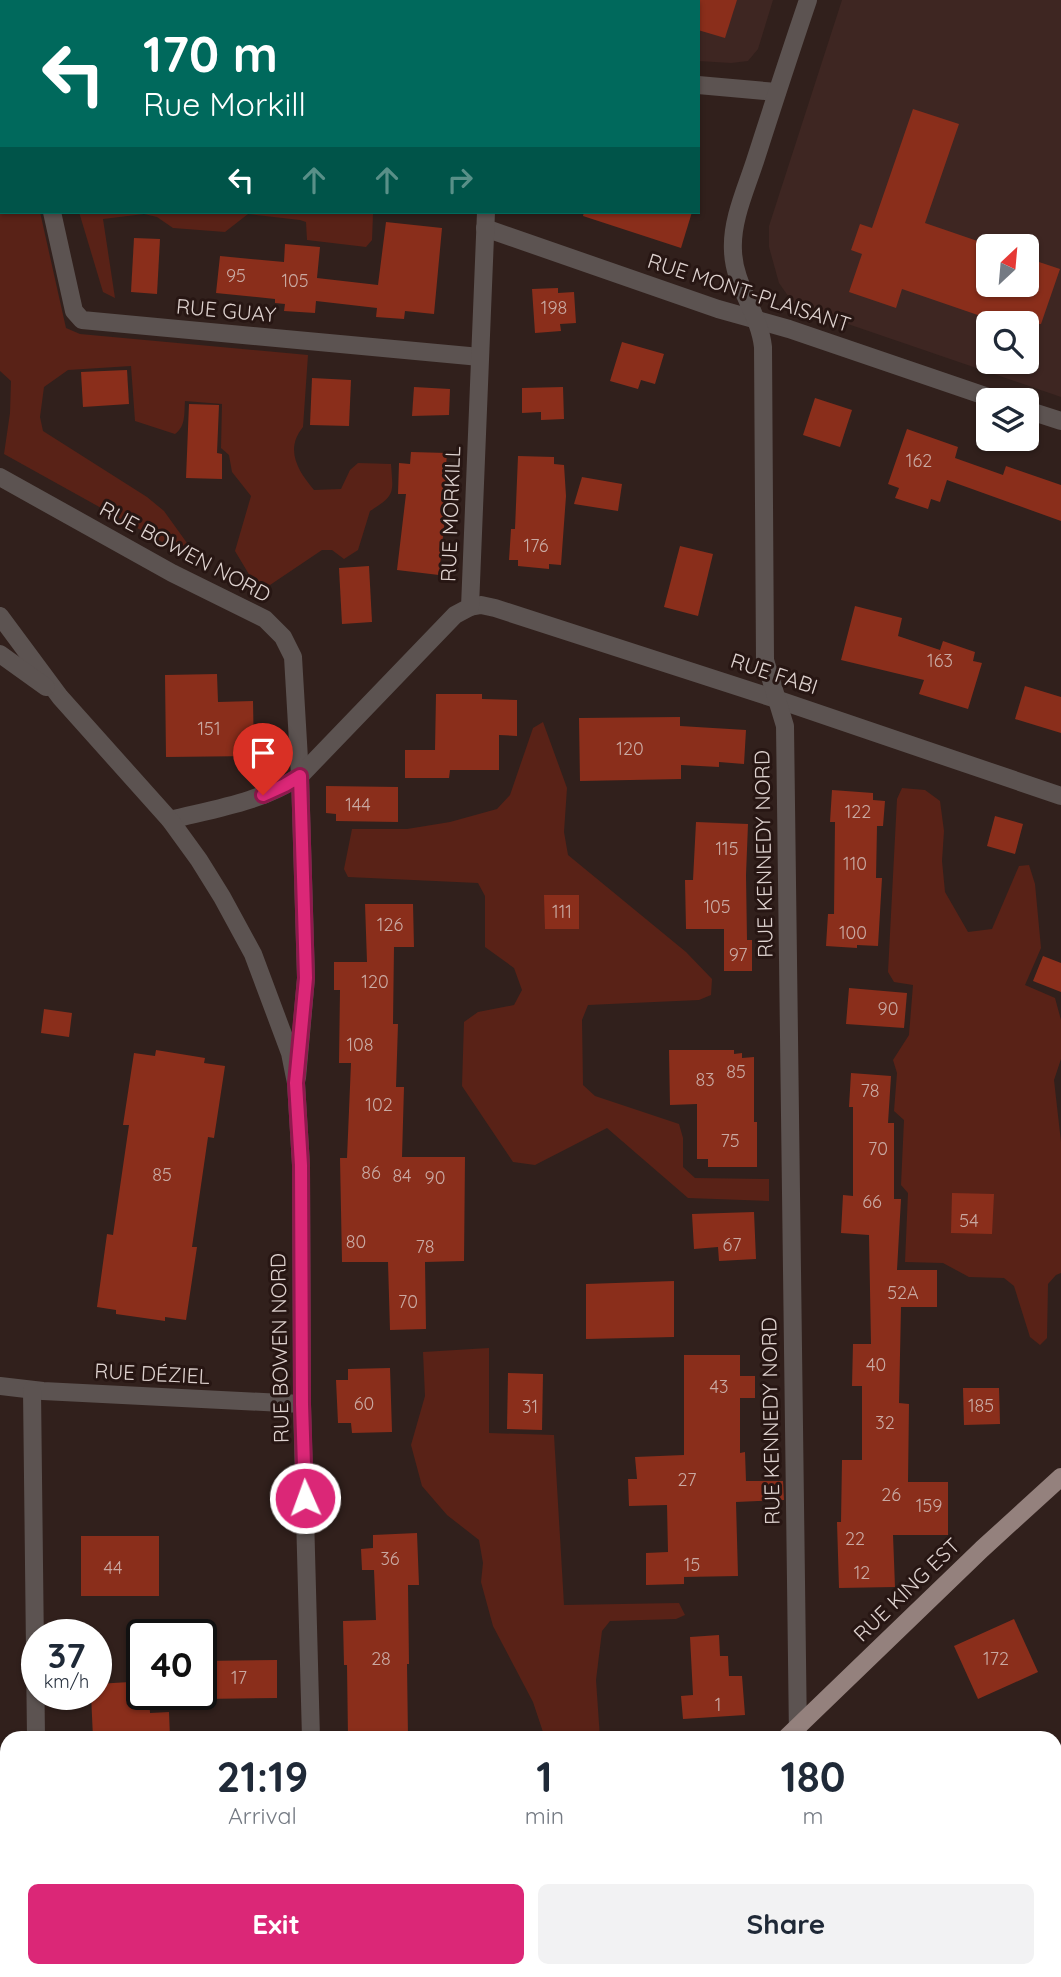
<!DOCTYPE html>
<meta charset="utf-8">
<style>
body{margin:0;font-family:Quicksand,sans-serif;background:#f2f2f3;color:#1f2937;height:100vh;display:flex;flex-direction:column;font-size:26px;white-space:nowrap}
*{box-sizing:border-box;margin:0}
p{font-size:23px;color:#747a83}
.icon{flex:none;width:38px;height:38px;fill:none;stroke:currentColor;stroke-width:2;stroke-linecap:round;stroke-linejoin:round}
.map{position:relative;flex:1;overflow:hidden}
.details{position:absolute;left:0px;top:1731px;width:1062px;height:247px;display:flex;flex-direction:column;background:#fff;border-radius:21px 21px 0 0;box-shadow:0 2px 5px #0004}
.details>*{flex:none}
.hud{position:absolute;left:0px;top:0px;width:700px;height:214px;box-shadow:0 2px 5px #0004;background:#00695c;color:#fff;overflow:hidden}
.needle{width:46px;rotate:26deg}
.tools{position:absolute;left:976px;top:234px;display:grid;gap:14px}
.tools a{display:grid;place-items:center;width:63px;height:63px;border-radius:10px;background:#fff;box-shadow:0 2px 5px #0004;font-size:35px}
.speed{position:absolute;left:21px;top:1619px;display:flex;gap:14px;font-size:35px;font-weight:700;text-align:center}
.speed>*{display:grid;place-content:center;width:91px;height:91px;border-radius:50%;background:#fff;box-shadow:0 2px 5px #0004;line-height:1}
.speed small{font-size:18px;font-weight:400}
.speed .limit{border:4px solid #111;border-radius:10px;background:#fff;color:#111}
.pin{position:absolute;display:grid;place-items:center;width:60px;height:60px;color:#fff;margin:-72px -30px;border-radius:50% 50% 50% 0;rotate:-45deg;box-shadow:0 0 7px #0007}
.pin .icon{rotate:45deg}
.me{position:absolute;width:77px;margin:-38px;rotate:358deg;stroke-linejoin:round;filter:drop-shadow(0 0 5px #0008)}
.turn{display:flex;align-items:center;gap:24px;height:147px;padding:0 28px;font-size:32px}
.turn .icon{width:91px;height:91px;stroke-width:2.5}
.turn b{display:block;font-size:49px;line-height:60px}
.lanes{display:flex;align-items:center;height:66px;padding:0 28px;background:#0003;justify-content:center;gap:35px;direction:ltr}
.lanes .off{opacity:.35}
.eta{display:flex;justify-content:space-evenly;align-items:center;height:119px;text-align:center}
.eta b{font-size:42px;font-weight:700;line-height:49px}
.cta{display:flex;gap:14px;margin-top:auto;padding:14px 28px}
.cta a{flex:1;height:80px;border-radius:10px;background:#db2777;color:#fff;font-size:28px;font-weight:700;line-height:80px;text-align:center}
.cta a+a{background:#f2f2f3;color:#1f2937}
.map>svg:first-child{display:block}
</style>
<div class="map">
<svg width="1061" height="1977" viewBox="0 0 1061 1977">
<rect width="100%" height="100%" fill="#31201c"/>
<g fill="#3e2622" fill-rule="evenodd">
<path d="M466 0H773L758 49 748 61 731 63 698 61V2H466Z"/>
<path d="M842 0H1061V397L807 310 793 303 779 283 769 247V226ZM989 247H1027V285H989ZM989 324H1027V362H989Z"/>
<path d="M0 1899H7V1970H628V1977H0Z"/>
</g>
<g fill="#592217">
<path d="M0 45H2V212H40L66 328 80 334 308 355 303 427C285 449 297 470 314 490L341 489 350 470 358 463 391 464C393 493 396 495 370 511L358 550 344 559 332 550H322L270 585 253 581 235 551 251 496 232 472 229 455 221 448 222 404 185 401C184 413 186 426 175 434L135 421 131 366 68 370 44 387 40 417 43 431 147 497 164 511 202 564 4 454 10 413 11 381 0 371Z"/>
<path d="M79 212H371L373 214 372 240 366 247 307 240 306 222 300 220 248 214 225 232 173 228 157 217 144 214 103 219 115 298 103 292Z"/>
<path d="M543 722 567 788 564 832 568 855 686 952 712 979 711 995 699 1000 588 1005 582 1020 583 1085 595 1096 679 1124 683 1138V1167L695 1178 769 1179V1201L688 1198 607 1128 535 1165 513 1162 462 1086 464 1022 478 1012 514 1005 522 990 514 968 485 947V896L478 883 348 877 344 869 352 829H407L450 822 497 809 510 795 533 728Z"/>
<path d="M902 788 925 790 940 801 944 831 942 861 945 892 968 932 992 929 1019 866 1029 865 1035 884 1041 948 1025 985 1055 998 1061 1020V1059L1054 1080 1061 1142V1273L1056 1275 1048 1284 1047 1338 1040 1345 1030 1337 1014 1286 1004 1278 969 1277 943 1263 905 1262 908 1193 901 1185 904 1120 894 1111 897 1073 893 1060 909 1035 913 985 894 982 888 972 897 799Z"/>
<path d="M489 1348V1433L554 1435 564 1605 679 1603 685 1615 676 1619 610 1621 602 1631 596 1680 600 1738H545L533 1702 493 1626 481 1582 483 1563 479 1540 447 1515 422 1486 411 1445 425 1396 423 1352Z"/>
</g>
<g fill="#8a2e1b">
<path d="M698 0H737L725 38 698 30Z"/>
<path d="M913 109 959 124 925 223 995 247H989V285H1027V258L1060 269 1041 324H1004L902 289 896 308 849 292 862 254 851 250 860 224 872 228Z"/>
<path d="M584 212H692L681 248 583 216Z"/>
<path d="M386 222 442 228 434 314 405 311 404 319 376 317 377 308 316 301 315 313 284 311 285 304 275 303V299L216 293 220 256 284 262 285 244 320 247 317 278 378 285Z"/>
<path d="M134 238 160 239 157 294 131 292Z"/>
<path d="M558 288V293L574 292 576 323 560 324 561 331 535 333 532 289Z"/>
<path d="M622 342 664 354 655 384 641 380 638 389 610 381Z"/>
<path d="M127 370 129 404 83 407 81 372Z"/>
<path d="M312 378 351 380 349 426 310 425Z"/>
<path d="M414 387 450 389 449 415 412 416Z"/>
<path d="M563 387 564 419 541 420V412L522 413V388Z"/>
<path d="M815 398 852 410 840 447 803 435Z"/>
<path d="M189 404 219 405 217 453 222 454V479L186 478Z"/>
<path d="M907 429 958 447 955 458 1003 475 1006 466 1061 485V521L947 480 940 502 931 499 928 509 895 498 899 488 888 484Z"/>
<path d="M411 452 447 453 446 466H450L449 497H447L439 575 397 570 406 494H398L399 463 410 464Z"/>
<path d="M518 456 554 457V464L564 465 566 496 561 565 549 564V569L518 566V560H509L511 529H515Z"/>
<path d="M582 477 622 484 618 511 574 504Z"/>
<path d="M680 546 713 554 698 616 664 607Z"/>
<path d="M369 566 372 622 342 624 339 568Z"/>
<path d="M855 606 902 618 898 636 940 650 943 641 975 652 973 661 982 663 968 709 919 694 924 680 841 660Z"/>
<path d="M217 674 218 702 253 701 254 756 166 757 165 675Z"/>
<path d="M1025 686 1061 697V733L1015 719Z"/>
<path d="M436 694H482V699L517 700V736L499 735V770H450L449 778H405V750H435Z"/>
<path d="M680 717V726L746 730 744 764 719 762V767L681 765V779L580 781 579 718Z"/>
<path d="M326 786 398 787V822L336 821V814L326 813Z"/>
<path d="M832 790 873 793V800L885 801 883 826H877L876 878H882L878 946 857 945V948L826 946 828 914H834L835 822H830Z"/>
<path d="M995 816 1023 824 1015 854 987 846Z"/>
<path d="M696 822 748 824 746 875 747 940H752V971H724V929H686L685 880H693Z"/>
<path d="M544 895H579V929H545Z"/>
<path d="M365 904H413L414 947H394L393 1024H398L396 1087H404L402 1157H465L464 1261 425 1262 426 1329 390 1330 388 1262H342L340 1158H347L351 1063H339L340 990H334V962H367Z"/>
<path d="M1043 956 1061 963V992L1033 981Z"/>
<path d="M849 988 907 993 904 1028 846 1024Z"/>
<path d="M44 1009 72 1013 69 1037 41 1033Z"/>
<path d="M156 1050 205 1058 204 1063 225 1066 214 1138 208 1137 192 1247H197L186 1320 165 1317V1321L116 1314V1310L97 1307 107 1234 113 1235 129 1125H123L134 1053 155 1056Z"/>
<path d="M669 1050H734V1054L742 1053V1058L754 1057V1122H757V1167H708V1159H697V1104L670 1105Z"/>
<path d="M851 1073 891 1076 888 1123H894V1199H901L897 1270H937V1307H901L899 1403 909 1404 908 1482H948V1535H893L895 1587 839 1588 837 1522H841L842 1460H862V1386H852L853 1344H871L869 1235 841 1233 843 1195 853 1196V1107H849Z"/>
<path d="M952 1193 994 1194 992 1234 951 1233Z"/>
<path d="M754 1212 756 1259 719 1261 718 1247 694 1249 692 1214Z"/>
<path d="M674 1281V1337L586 1339V1284Z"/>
<path d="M684 1355H740V1376H755V1398H740V1453L745 1452 746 1481H783L784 1500 736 1502 738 1576 684 1577V1584L646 1585V1553L668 1552 667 1505 629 1506 628 1479H637L635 1457 684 1455Z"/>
<path d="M390 1368 392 1432 352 1433 351 1423H338L336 1380H348V1369Z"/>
<path d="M508 1373 543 1374 542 1430 507 1429Z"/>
<path d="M963 1388H999L1000 1424 964 1425Z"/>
<path d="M417 1533 419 1585H408L409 1664H407L408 1738H348L347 1665H344L343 1621 376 1620 374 1570H362L361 1549 373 1548V1535Z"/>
<rect x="81" y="1536" width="78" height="60"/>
<path d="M1014 1619 1038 1672 978 1699 954 1646Z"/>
<path d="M719 1635 720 1656H728L729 1676H742L745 1715 683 1719 681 1696 693 1695 690 1637Z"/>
<path d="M277 1660V1698L201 1699V1661Z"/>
<path d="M130 1682 131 1689H142V1694H149L150 1713 169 1712 170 1738H93L91 1694H96V1684Z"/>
</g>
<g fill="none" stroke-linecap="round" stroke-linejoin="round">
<g stroke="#5c5351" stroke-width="18">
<path d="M0 21H2"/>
<path d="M698 85 777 92"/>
<path d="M52 212 74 311 82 320 480 357"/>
<path d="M485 228 718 309 789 329 1000 401"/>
<path d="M1027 410 1061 421"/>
<path d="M0 477 172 573 265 619 283 637 293 657 300 776 306 978 297 1078"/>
<path d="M470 607 481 605 495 608 776 699 1061 796"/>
<path d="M170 820C214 809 262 802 300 776L455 615 470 607 486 212"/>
<path d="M0 1386 43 1391 302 1404"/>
<path d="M32 1390 36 1738"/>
<path d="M798 1737 785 726 765 660 763 347C759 312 734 286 733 251 731 220 747 187 756 158 773 105 790 53 808 0"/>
<path d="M63 1970 69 1977"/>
<path d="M800 1970V1977"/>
</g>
<g stroke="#5c5351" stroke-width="18">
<path d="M0 616 60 697 170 820 199 860 222 897 253 954 290 1053 296 1083 301 1165 302 1404 311 1738"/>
<path d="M0 654 46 687"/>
<path d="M318 1970V1977"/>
</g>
<g stroke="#94817d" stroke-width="18">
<path d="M786 1738 982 1549 1061 1477"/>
<path d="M143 1977 189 1970"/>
</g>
</g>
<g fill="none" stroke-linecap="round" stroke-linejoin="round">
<defs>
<path id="route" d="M263 795 285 785 300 776 306 978 296 1083 301 1165 302 1404 305 1498"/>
</defs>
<use href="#route" stroke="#8e194d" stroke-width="18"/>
<use href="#route" stroke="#db2777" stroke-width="12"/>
</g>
<g text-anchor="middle" stroke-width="6" stroke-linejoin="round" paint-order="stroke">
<g font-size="18" fill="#c9a9a2">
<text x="236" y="282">95</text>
<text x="295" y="287">105</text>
<text x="554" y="314">198</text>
<text x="919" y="467">162</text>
<text x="536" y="552">176</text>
<text x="940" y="667">163</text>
<text x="209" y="735">151</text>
<text x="630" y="755">120</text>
<text x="358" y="811">144</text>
<text x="858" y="818">122</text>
<text x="727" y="855">115</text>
<text x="855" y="870">110</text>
<text x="717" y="913">105</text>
<text x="562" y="918">111</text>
<text x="390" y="931">126</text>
<text x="853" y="939">100</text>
<text x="738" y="961">97</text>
<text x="375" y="988">120</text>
<text x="888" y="1015">90</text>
<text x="360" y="1051">108</text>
<text x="736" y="1078">85</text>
<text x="705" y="1086">83</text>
<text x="870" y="1097">78</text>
<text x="379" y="1111">102</text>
<text x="730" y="1147">75</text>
<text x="878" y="1155">70</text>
<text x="371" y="1179">86</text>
<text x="162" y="1181">85</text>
<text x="402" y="1182">84</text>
<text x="435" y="1184">90</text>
<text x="872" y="1208">66</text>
<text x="969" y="1227">54</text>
<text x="356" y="1248">80</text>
<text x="732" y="1251">67</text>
<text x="425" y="1253">78</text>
<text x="903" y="1299">52A</text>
<text x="408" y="1308">70</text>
<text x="876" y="1371">40</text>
<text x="719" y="1393">43</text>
<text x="364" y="1410">60</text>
<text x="981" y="1412">185</text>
<text x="530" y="1413">31</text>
<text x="885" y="1429">32</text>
<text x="687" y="1486">27</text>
<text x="891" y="1501">26</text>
<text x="929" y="1512">159</text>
<text x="855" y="1545">22</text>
<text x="390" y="1565">36</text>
<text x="692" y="1571">15</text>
<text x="113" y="1574">44</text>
<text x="862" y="1579">12</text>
<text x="381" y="1665">28</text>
<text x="996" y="1665">172</text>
<text x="239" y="1684">17</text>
<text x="718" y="1711">1</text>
</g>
<g font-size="21" fill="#ded2cf" stroke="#271613">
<text transform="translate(749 293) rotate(18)" y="7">RUE MONT-PLAISANT</text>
<text transform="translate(226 311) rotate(5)" y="7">RUE GUAY</text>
<text transform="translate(451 514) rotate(-88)" y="7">RUE MORKILL</text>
<text transform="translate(185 552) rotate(28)" y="7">RUE BOWEN NORD</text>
<text transform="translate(774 674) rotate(18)" y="7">RUE FABI</text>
<text transform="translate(764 854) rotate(-91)" y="7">RUE KENNEDY NORD</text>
<text transform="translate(280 1348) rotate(-91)" y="7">RUE BOWEN NORD</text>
<text transform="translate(152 1374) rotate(3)" y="7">RUE DÉZIEL</text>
<text transform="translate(771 1421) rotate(-91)" y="7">RUE KENNEDY NORD</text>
<text transform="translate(907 1590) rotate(-44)" y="7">RUE KING EST</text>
</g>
</g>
</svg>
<div class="tools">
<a><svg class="needle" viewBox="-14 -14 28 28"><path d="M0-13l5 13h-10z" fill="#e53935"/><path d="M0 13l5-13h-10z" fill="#747a83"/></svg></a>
<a><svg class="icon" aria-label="search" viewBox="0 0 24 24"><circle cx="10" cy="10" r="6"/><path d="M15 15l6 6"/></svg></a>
<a><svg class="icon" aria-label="layers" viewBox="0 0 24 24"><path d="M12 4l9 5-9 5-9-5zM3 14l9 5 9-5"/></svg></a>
</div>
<div class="speed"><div>37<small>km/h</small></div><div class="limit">40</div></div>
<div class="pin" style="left:263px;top:795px;background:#d93025"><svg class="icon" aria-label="arrive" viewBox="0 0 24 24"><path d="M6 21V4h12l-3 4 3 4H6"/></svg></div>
<svg class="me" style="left:305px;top:1498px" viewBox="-20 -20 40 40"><circle r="17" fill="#db2777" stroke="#fff" stroke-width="3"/><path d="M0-11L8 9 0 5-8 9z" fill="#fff"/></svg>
<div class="hud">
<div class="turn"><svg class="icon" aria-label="left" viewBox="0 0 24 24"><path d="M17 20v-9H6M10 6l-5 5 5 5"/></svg><div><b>170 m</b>Rue Morkill</div></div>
<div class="lanes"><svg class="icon" aria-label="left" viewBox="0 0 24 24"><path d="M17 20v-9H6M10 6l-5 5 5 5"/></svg><svg class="icon off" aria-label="ahead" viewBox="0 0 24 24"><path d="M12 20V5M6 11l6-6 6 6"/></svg><svg class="icon off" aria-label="ahead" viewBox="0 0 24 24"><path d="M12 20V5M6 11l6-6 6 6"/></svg><svg class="icon off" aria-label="right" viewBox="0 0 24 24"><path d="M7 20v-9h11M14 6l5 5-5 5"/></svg></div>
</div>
<section class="details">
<div class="eta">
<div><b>21:19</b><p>Arrival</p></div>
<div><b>1</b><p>min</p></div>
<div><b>180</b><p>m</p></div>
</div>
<div class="cta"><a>Exit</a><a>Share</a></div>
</section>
</div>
